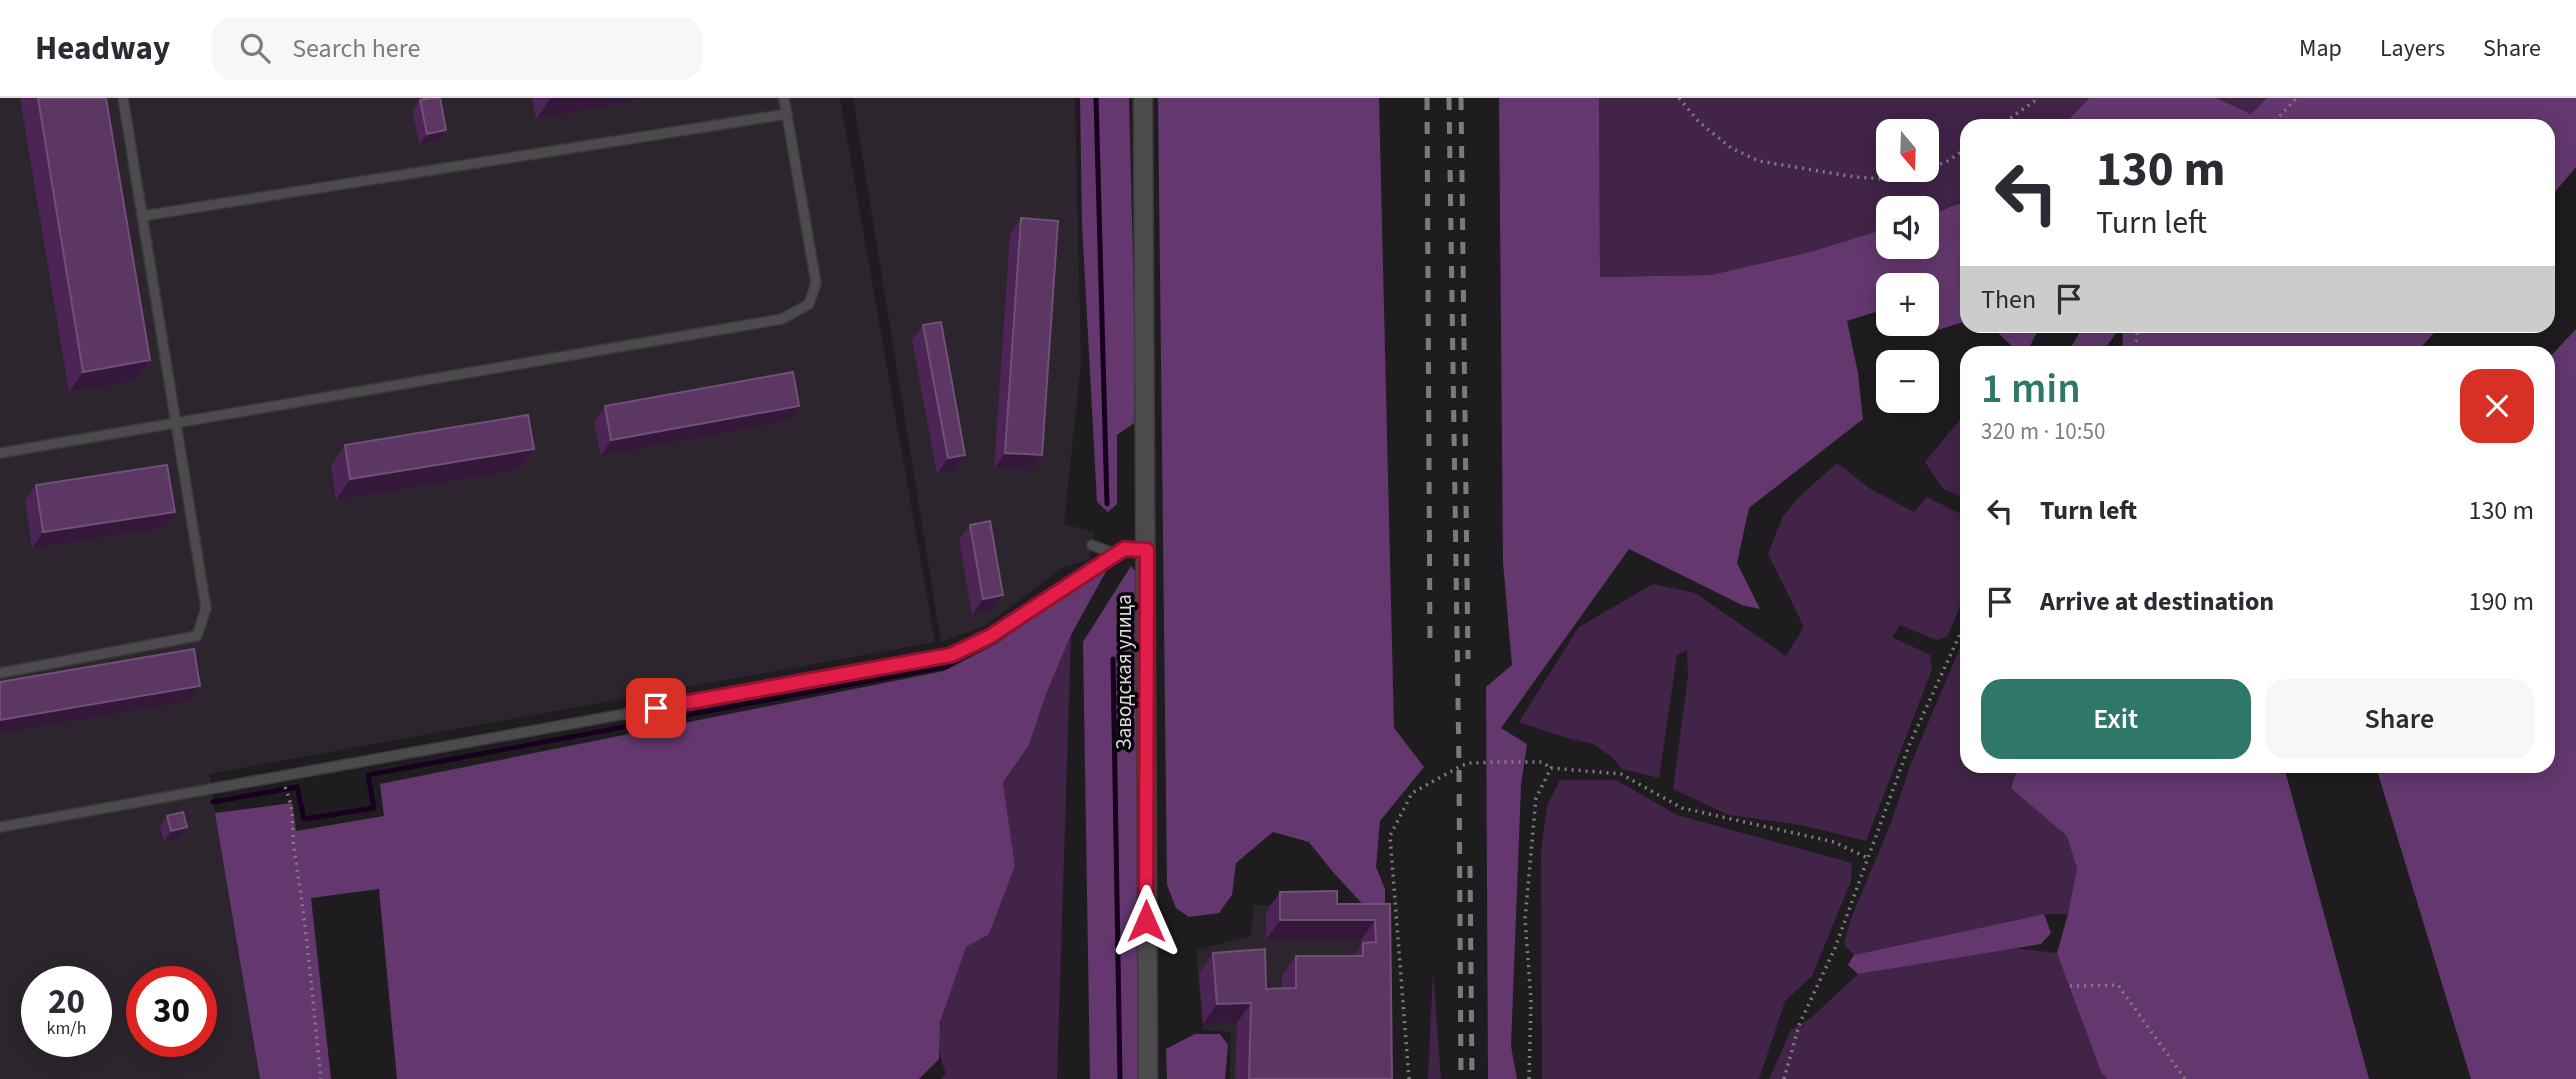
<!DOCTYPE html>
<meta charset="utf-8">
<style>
body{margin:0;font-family:"Source Sans 3",sans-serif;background:#f7f7f7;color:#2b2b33;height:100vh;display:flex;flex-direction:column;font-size:26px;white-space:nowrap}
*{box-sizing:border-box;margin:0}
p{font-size:23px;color:#7c7c81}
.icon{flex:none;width:38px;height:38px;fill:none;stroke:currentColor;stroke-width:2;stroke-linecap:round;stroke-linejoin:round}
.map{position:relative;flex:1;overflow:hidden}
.details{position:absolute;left:1960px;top:248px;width:595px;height:427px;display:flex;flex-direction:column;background:#fff;border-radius:21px;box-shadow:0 4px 18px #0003}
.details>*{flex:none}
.top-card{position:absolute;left:1960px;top:21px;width:595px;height:214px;border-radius:21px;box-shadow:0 4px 18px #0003;background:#fff;color:#2b2b33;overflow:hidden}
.needle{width:46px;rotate:161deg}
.fabs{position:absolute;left:1876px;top:21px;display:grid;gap:14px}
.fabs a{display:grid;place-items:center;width:63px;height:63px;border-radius:14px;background:#fff;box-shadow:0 4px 18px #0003;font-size:35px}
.speed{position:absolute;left:21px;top:868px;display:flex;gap:14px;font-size:35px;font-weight:700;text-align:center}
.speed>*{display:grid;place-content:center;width:91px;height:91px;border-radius:50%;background:#fff;box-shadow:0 4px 18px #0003;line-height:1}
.speed small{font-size:18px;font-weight:400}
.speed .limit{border:10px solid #d22;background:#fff;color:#111}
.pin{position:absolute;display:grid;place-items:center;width:60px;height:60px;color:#fff;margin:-30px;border-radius:14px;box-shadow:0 4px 10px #0006}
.me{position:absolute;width:77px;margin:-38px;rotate:0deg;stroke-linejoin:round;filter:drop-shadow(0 0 5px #0008)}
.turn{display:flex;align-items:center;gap:24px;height:147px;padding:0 21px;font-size:32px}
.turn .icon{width:91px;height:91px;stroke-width:2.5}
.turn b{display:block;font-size:49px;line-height:60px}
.then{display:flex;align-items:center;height:66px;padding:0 21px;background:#0003;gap:14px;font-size:26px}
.round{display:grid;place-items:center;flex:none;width:74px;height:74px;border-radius:21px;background:#f7f7f7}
.head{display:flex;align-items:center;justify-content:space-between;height:119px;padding:0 21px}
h1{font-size:42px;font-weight:600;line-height:52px;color:#2f7768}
.action{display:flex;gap:14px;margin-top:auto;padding:14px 21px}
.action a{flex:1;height:80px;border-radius:21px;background:#2f7768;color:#fff;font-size:28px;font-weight:600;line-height:80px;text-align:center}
.action a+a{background:#f7f7f7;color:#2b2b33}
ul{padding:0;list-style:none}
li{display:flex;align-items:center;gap:21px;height:91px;padding:0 21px}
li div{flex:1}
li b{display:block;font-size:26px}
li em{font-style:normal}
header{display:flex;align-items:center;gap:42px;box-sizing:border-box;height:98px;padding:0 35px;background:#fff;border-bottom:2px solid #e1e1e2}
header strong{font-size:33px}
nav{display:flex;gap:38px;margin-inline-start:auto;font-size:24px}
.search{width:490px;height:63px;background:#f7f7f7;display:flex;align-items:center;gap:18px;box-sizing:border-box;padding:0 24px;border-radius:21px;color:#7c7c81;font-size:26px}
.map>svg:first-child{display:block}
</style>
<header>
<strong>Headway</strong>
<div class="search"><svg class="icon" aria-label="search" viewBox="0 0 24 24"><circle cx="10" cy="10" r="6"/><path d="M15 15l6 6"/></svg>Search here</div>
<nav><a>Map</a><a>Layers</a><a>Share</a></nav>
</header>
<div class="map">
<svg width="2576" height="981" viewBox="0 0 2576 981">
<rect width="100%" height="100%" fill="#1f1c20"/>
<g fill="#2c252d" fill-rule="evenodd">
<path d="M0 0H840L935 544 209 676 260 981H0ZM37 884H96V943H37ZM142 884H201V943H142Z"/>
<path d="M853 0H1075L1081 265 1064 426 1094 434 1092 447 1089 462 1063 469 985 528 941 544Z"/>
<path d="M1254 807H1323L1376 826 1378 981H1230L1231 934 1203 932 1196 852 1250 838Z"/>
</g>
<g fill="#412448" fill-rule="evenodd">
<path d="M1599 0H2089L2063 28H1967V101L1927 118V110H1888V130L1810 154 1711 177 1600 179ZM1888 33H1927V72H1888Z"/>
<path d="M2216 0H2267L2251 16Z"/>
<path d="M1967 313V401L1943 391 1925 364Z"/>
<path d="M1837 365 1869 390 1914 414 1927 399 1967 419V492L1947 539 1936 542 1900 527 1892 539 1930 557 1932 571 1866 743 1801 727 1729 717 1673 691 1688 578 1687 552 1677 557 1659 680 1622 671 1613 660 1593 646 1567 640 1519 624 1579 529 1653 486 1695 495 1786 558 1804 529 1768 456 1783 418 1800 398Z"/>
<path d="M1967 533V668L2018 669 2011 690 2089 716 2068 816H2044L1854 857 1844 846 1850 823 1892 722 1912 663Z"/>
<path d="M1071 537 1057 981H941L946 975C927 934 952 888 966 849L989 835 1015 768 1003 686 1029 647 1046 596Z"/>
<path d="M1560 682H1616L1677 717 1852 765 1851 783 1812 878 1785 903 1759 981H1542L1541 754 1547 708Z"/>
<path d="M2012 850 2057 855 2101 974 2107 981H1769L1791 932 1811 920 1858 876Z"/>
<path d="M1433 873 1441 981H1428Z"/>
</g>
<g fill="#64386f">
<path d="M1080 0H1129L1137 323 1117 337V406L1108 414 1097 404 1082 126Z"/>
<path d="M1158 0H1379L1394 630 1424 669 1380 723 1376 769 1385 791V813L1368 812 1332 773 1309 744 1273 734 1236 765 1232 797 1219 815 1189 819 1176 810 1167 787Z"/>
<path d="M1499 0H1599L1600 179 1711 177 1810 154 1888 130V149H1927V118L1967 102V223L1921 237 1910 226H1927V187H1888V210L1847 223 1858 275 1863 321 1749 410 1737 465 1760 511 1742 507 1629 451 1501 630 1527 646 1521 687 1511 948 1517 981H1488L1486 589 1512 567 1503 464Z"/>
<path d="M2089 0H2216L2251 16 2267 0H2576V69L2548 102V28H2063Z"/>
<path d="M1991 228H2040L2026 256 2019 255Z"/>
<path d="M2083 228H2121L2102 255H2068Z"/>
<path d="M2123 228H2440L2416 255 2122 256Z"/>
<path d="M2576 231V981H2471L2376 669 2548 668V261Z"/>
<path d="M1110 466 1071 537 1046 596 1029 647 1003 685 1015 768 989 836 966 849 940 924 939 961 919 981H397L379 791 311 800 331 981H260L215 715 292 705 296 733 384 718 380 686 944 573 996 546Z"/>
<path d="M1131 468 1136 474 1140 981H1090L1083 544Z"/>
<path d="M2018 669H2284L2369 981H2107L2101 974 2057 855 2068 816 2077 770 2067 738 2011 690Z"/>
<path d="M2044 816 2051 835 2041 846 1858 876 1848 867 1854 857Z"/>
<path d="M1195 936H1220L1228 947 1225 981H1167L1166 951Z"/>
</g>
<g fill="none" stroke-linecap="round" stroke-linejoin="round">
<g stroke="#16001d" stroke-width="5">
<path d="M1096 0 1107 406"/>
<path d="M1113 561 1120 981"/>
<path d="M213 704 297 689 304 721 374 710 368 677 948 568 981 547"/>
</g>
<defs>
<g id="lane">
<path d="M142 118 787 16"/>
<path d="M0 355 782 221 809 206 816 185 784 0"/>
<path d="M1092 447 1115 456"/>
<path d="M0 575 197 538 206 510 123 0"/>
<path d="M0 729 951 557 989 539 1039 504 1124 451 1147 452"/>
</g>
<path id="street" d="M1143 0 1148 981"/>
</defs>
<use href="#lane" stroke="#3b393c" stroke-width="12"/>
<use href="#street" stroke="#3b393c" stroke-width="21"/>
<g stroke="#7f7c7f" stroke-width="3.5" stroke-dasharray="2 5" stroke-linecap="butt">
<path d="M1679 0 1699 24 1731 50 1759 63 1855 79 1901 82 1926 72"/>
<path d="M1999 28 2039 0"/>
<path d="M2270 28 2297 0"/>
<path d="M1927 71 1946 64 1967 50"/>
<path d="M2129 256 2136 243 2138 228"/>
<path d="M285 689C297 718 290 730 295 757 307 831 313 906 321 981"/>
<path d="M2070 888 2118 887 2185 981"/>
<path d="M1409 981 1390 738 1412 695 1459 669 1469 665 1496 664H1542L1551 670"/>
<path d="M1529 981 1531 902 1525 821 1536 700 1551 670 1621 676 1682 710 1834 744 1868 760"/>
<path d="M1784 981 1799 927 1835 850 1910 645 1967 521"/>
</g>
<use href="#lane" stroke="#4d4a4e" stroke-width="9"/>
<use href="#street" stroke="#4d4a4e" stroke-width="18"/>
<g stroke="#7b797c" stroke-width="5" stroke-dasharray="12 12" stroke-linecap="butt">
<path d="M1427 0 1430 550"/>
<path d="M1449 0 1459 669 1461 981"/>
<path d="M1461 0 1468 561"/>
<path d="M1470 768 1472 981"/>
</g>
</g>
<g fill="#4d2456">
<path d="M20 0H106L150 262 136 283 69 294Z"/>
<path d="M532 0H648L536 21Z"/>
<path d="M420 2 446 32 439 42 420 47 412 13Z"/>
<path d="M1021 120 1042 357 1031 373 994 371 1010 136Z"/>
<path d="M923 227 965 357 954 372 937 376 912 242Z"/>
<path d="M605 308 788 323 601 358 594 324Z"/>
<path d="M345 347 534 351 519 372 336 402 331 368Z"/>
<path d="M36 387 164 430 32 450 25 402Z"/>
<path d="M970 427 1003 497 992 513 972 517 959 442Z"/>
<path d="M167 718 187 729 180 740 164 744 160 729Z"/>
<path d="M1280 794 1337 806H1390L1392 981H1235L1237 925 1203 926 1199 875 1213 855 1266 891H1282V878L1296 858H1354L1361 848V842H1266V814Z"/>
</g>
<g fill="#34183a">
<path d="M553 0H648L536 21 550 1Z"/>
<path d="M446 32 439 42 420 47 427 36Z"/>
<path d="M150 262 136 283 69 294 83 274Z"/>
<path d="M799 308 788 323 601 358 611 342Z"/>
<path d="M534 351 519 372 336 402 350 381Z"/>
<path d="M1005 355 1042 357 1031 373 994 371Z"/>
<path d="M965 357 954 372 937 376 948 360Z"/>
<path d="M175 414 164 430 32 450 43 434Z"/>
<path d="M1003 497 992 513 972 517 983 501Z"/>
<path d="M200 588 189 603 0 635V622Z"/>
<path d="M187 729 180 740 164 744 171 733Z"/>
<path d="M1280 822H1375L1361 842H1266Z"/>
<path d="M1251 905 1237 925 1203 926 1217 906Z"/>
</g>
<g fill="#5c3764" stroke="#705077" stroke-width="2">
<path d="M38 0H106L150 262 83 274Z"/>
<path d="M430 0H440L446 32 427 36 420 2Z"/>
<path d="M1021 120 1058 123 1042 357 1005 355Z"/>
<path d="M941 224 965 357 948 360 923 227Z"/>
<path d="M793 274 799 308 611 342 605 308Z"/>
<path d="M528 317 534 351 350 381 345 347Z"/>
<path d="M167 367 175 414 43 434 36 387Z"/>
<path d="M990 423 1003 497 983 501 970 427Z"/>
<path d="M194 551 200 588 0 622V584Z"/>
<path d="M183 714 187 729 171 733 167 718Z"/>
<path d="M1337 793V806H1390L1392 981H1249L1251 905 1217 906 1213 855 1265 851 1266 891 1296 890V858H1363V845L1376 844 1375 822H1280V794Z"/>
</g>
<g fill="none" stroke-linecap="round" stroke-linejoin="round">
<defs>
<path id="route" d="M656 610 951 557 989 539 1124 451 1147 452 1146 823"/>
</defs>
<use href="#route" stroke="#92132f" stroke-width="18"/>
<use href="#route" stroke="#e11d48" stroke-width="12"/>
</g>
<g text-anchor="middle" stroke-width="7" stroke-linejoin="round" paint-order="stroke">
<g font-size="21" fill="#dad8da" stroke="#080709">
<text transform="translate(1124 574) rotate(-90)" y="7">Заводская улица</text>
</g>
</g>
</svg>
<div class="fabs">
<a><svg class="needle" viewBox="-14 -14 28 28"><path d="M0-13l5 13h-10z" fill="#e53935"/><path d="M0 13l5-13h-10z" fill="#7c7c81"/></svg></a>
<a><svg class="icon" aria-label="sound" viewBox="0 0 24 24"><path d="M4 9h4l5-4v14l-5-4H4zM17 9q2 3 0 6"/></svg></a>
<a>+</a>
<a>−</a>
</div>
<div class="speed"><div>20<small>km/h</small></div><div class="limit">30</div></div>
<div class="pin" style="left:656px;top:610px;background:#d93025"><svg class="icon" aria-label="arrive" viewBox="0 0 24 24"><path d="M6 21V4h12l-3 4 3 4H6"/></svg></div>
<svg class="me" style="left:1146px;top:823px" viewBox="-20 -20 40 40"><path d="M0-17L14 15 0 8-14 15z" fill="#e11d48" stroke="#fff" stroke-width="4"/></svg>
<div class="top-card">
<div class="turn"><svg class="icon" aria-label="left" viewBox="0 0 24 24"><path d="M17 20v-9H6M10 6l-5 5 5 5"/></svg><div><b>130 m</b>Turn left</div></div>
<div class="then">Then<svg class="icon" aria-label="arrive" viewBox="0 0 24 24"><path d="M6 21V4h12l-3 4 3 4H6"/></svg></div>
</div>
<section class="details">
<div class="head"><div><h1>1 min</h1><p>320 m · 10:50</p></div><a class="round" style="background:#d93025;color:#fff"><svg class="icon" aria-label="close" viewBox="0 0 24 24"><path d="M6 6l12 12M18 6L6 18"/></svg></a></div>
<ul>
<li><svg class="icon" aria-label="left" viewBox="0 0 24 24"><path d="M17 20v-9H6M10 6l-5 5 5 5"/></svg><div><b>Turn left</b></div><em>130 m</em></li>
<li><svg class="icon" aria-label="arrive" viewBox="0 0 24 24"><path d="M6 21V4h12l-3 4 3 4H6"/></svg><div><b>Arrive at destination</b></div><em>190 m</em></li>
</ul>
<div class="action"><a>Exit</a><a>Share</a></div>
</section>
</div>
